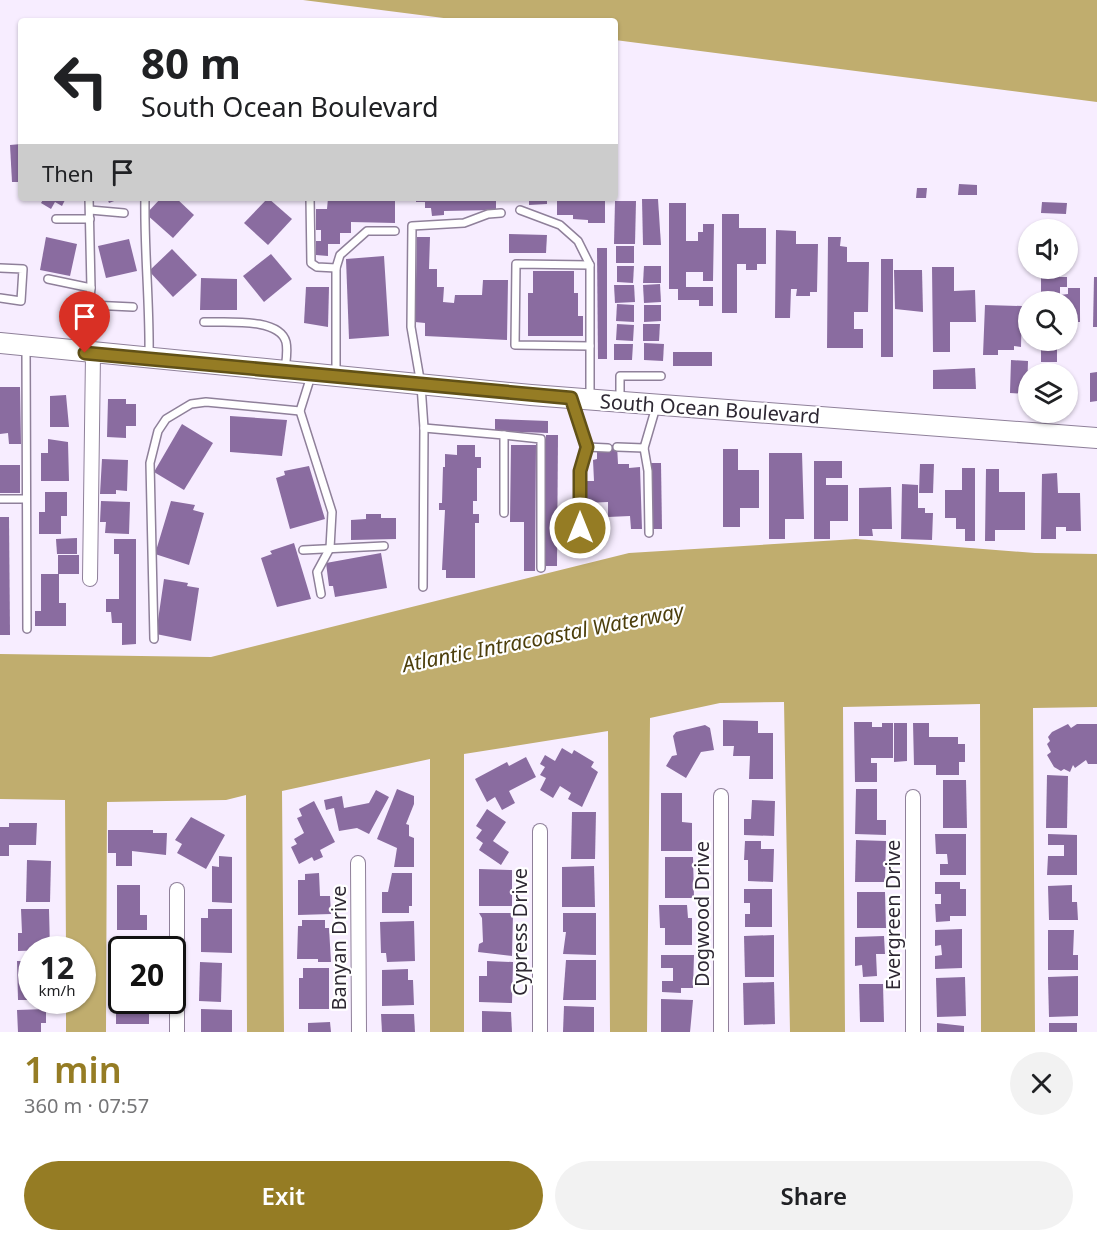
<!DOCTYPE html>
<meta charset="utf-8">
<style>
body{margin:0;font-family:"Noto Sans",sans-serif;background:#f2f2f2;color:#202124;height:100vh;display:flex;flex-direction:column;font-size:22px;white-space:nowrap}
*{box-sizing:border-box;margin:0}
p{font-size:20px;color:#757577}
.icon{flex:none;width:33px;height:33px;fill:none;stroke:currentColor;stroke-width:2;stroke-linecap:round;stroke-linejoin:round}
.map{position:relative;height:1032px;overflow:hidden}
.drawer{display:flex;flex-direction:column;background:#fff;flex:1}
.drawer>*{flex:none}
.top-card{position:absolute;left:18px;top:18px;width:600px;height:183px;border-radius:6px;box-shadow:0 2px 4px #0004;background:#fff;color:#202124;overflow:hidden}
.controls{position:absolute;left:1018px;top:219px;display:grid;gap:12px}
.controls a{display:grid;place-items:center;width:60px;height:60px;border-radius:50%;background:#fff;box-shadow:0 2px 4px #0004;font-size:30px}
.speed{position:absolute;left:18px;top:936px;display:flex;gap:12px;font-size:30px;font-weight:700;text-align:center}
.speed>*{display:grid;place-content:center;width:78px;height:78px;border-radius:50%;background:#fff;box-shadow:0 2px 4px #0004;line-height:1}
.speed small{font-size:15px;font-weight:400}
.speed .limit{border:3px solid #111;border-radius:9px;background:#fff;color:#111}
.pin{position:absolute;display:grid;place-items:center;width:51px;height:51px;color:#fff;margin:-62px -26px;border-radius:50% 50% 50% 0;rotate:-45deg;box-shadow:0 0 6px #0007}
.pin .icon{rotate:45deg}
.me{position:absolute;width:66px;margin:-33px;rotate:0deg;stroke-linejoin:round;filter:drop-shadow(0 0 4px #0008)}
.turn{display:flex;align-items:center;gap:21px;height:126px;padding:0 24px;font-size:27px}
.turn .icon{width:78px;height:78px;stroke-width:2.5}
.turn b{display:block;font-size:42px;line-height:51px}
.then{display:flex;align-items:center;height:57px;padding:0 24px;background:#0003;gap:12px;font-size:22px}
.round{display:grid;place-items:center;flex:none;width:63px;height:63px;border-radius:32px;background:#f2f2f2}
.overview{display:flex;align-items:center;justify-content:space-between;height:102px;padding:0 24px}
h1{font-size:36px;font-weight:600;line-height:45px;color:#957c24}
.button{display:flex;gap:12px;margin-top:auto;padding:12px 24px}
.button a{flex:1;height:69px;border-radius:36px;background:#957c24;color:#fff;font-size:24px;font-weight:600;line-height:69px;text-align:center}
.button a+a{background:#f2f2f2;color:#202124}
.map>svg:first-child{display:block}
</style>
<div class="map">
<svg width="1097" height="1032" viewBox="0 0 1097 1032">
<rect width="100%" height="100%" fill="#f7edff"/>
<g fill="#c0ad6e">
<path d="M303 0H1097V102L615 40V21H467Z"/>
<path d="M856 539 1035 553 1097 554V707L1033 708 1035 1032H981L980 704 843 707 845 1032H790L784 702 720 703 650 718 647 1032H610L608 731 464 754V1032H430V759L282 791 284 1032H247L246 795 226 800 107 802 106 1032H66V1001L82 1000V950L66 949 65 800 0 799V654L211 657 629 553Z"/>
</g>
<g fill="#8a6ca0">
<path d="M21 144V182H12L10 145Z"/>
<path d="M959 184 977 185V195H958Z"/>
<path d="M917 188H927L926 198H916Z"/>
<path d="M44 198H66L62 206 55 202 51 209 41 203Z"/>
<path d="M107 198H122L109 203Z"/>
<path d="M161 198H176L194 215 173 238 146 214Z"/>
<path d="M268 198 292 219 268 245 244 223Z"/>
<path d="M328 198H395V223L351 222V233H340V244H328V256L316 255V241H321V230H316V209H327Z"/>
<path d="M416 198H496V210L444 211V215L432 216 431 208H425V202H416Z"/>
<path d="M514 198H547V204L529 205V200L514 201Z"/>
<path d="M557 198H605V223H588V220L573 219V215H557Z"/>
<path d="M642 199H658L661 245H643Z"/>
<path d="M615 201H636L635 244H614Z"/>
<path d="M1042 202 1067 203 1066 214 1041 213Z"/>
<path d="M669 203H686V241H698V232H703V224H714L713 281H703V272H686V287H713V306H699V300H678V289H669Z"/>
<path d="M722 214H739V228H766V264H757V270H746V264H737V313H722Z"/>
<path d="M776 230 796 231V244H818L817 292H810V296H796L797 289H791L790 318H775Z"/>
<path d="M509 234 547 235 546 253H509Z"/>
<path d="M46 237 77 244 70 276 40 270Z"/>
<path d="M417 237H430L429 269H437V287H444L443 302 454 303 455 295H482L483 280H508L507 340 425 336V323L415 322Z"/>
<path d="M828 237H841L840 246 847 247V262H869L868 312H854V329H863V348H827Z"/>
<path d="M129 239 137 271 106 278 98 246Z"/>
<rect x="616" y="246" width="18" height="17"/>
<path d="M597 248H607V359H598Z"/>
<path d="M172 249 197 275 173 297 149 271Z"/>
<path d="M271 254 292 279 264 302 243 276Z"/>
<path d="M384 256 389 336 349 339 346 259Z"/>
<rect x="881" y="259" width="12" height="98"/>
<path d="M617 266H634L633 283 617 282Z"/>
<path d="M644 266H661V283H643Z"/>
<path d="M932 267H954V291L975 290 976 322H950V352H933Z"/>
<path d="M1041 268H1060V277H1067V287H1060V295L1068 294V288H1080V322H1068V302H1041Z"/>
<path d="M894 270H922L923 312 895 309Z"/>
<path d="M533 271H574V293H578V316H583V336H528V293H533Z"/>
<path d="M1094 277H1097V327H1093Z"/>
<path d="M201 278 237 279V310H200Z"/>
<path d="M660 284 661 302 644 303 643 285Z"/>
<path d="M614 285H634L635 302 615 303Z"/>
<path d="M306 287H329L328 327 304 323Z"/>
<path d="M617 304 634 305V322L616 321Z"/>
<path d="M644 305H661V321L644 322Z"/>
<path d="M985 305 1022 306 1021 347 1014 346V350H998V355H983Z"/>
<path d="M617 324 634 325 633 341 616 340Z"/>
<path d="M643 324H660L659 341H643Z"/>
<rect x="1041" y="340" width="16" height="22"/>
<path d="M644 343 664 344 663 361 644 360Z"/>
<path d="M614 344H633L632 360H614Z"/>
<rect x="673" y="352" width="39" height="14"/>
<path d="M1011 360 1028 361 1027 394 1010 393Z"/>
<path d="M975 368 976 389H933V370Z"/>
<path d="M1097 372V401L1090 402V373Z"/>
<path d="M0 387H20L21 444H9L8 433 0 434Z"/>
<path d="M66 395 69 427H50V396Z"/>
<path d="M108 399H126V404H136V426H126V438L107 437Z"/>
<path d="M230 416 287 420 282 456 230 452Z"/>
<path d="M495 419 548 421V433L495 431Z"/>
<path d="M182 424 213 443 184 490 154 472Z"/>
<path d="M546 435H558L557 566H545Z"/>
<path d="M48 439 68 442 69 481H41V453H48Z"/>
<path d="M457 445H475V457H481V468H477V501H473V514H479V523H475V578H446V570H442L445 510H439V503H442L443 467H445V454L457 455Z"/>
<path d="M511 445H536L535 571H524V522H510Z"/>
<path d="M608 445H617L618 464H629V468L640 467 642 529H631L630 516 608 517V502L585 503 584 481H594L593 460 597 459V452H608Z"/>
<path d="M723 449H738V470H759V508H740V527H723Z"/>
<path d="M769 453H802L804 519H785V539H769Z"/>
<path d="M102 459 128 460 127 491 116 490V494H100Z"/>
<path d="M814 461H842V478H826V485H848V521H830V539H814Z"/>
<path d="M651 463H661L662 529H651Z"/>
<path d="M920 464H934L933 493H919Z"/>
<rect x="0" y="465" width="20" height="28"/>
<path d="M309 466 325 519 290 529 276 478 285 475 284 471Z"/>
<path d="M962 468H975V541H965V529H956V518H945V490H962Z"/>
<path d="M986 469H999V492H1025V530H995V541H985Z"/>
<path d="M1057 473 1058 493H1080L1081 531H1066V527H1056V539H1041L1042 474Z"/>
<path d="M902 484 918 485V508H925V513H933L932 540 901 539Z"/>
<path d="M891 487 892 529H872L873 536H859V488Z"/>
<path d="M45 492H67V516H61V534H39V512H45Z"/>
<path d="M101 501 130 502 129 534 105 533 106 522H100Z"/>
<path d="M171 501 195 505 193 510 204 513 189 565 155 554Z"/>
<path d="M366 514H381V518H396V539L351 540V520L366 519Z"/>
<path d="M0 517H9L10 635H0Z"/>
<path d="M77 538V554H57L56 539Z"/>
<path d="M114 539H136V644L122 645V623H112L111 612H106V599H119V554H114Z"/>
<path d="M294 543 311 599 277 607 261 558 272 554 270 551Z"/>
<path d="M381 553 387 588 335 597 333 586H329L326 563Z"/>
<rect x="58" y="555" width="21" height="19"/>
<path d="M41 574H59V603H66V626H35V611H41Z"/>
<path d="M164 579 188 583 187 586 199 588 191 641 156 634Z"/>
<path d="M723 720 758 721V733H773V779H749L750 756H733L734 746H723Z"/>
<path d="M854 722H872V727H882V723H893V758H871V763H877V782H855Z"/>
<path d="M894 723H907V761L894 762Z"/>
<path d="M913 723H929V737H958V744H965V762H959V775H936V765H914Z"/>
<path d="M1068 724 1071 728 1077 724H1097V764H1088L1086 760 1075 768 1073 765 1070 772 1064 769 1061 771 1054 767 1047 755 1051 752 1047 744 1050 741 1048 737 1052 732Z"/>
<path d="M705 725 710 728 714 750 701 752 686 778 666 766 672 756 677 755 673 736 676 732Z"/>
<path d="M562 748 572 754 574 750 594 762 591 767 598 772 582 807 568 799 571 793 560 786 553 798 540 790 546 778 540 775 545 767 540 764 545 755 555 761Z"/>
<path d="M526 757 536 777 509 791 515 803 502 810 495 797 487 802 475 779 507 762 509 766Z"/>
<path d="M1047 775 1068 776 1067 828H1046Z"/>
<path d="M943 780H966L967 828H943Z"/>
<path d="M397 789 414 796V804L406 824 409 825V836L414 838V867H394L397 848 377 839Z"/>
<path d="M856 789H877V820H886V835L855 834Z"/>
<path d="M376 790 389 797 369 834 357 828 339 831 334 808 326 810 324 800 342 796 344 808 369 803Z"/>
<path d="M661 793H682V822L692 823V851H661Z"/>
<path d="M752 800 775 801 774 836 744 835V819H751Z"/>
<path d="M314 801 335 842 320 850 323 857 314 861 312 857 299 864 291 847 297 844 294 839 304 833 297 818 302 816 299 809Z"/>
<path d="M487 809 506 822 493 841 509 852 501 865 479 850 483 843 476 838 482 830 476 826Z"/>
<path d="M572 812H596L595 859H571Z"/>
<path d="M191 817 225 835 206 869 177 853 182 844 175 840Z"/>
<path d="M9 823H37L36 845H9V856H0V827H9Z"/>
<path d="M108 830H153V833H167L166 855 132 851V866H116V853H108Z"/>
<path d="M935 834H966V875H940V864H948L947 854H936Z"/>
<path d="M1048 834 1077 835V875H1047L1048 856H1064V845H1048Z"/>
<path d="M856 840 886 841 885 882H855Z"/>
<path d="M745 841H761V849H774L773 882 748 881V860H744Z"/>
<path d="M219 856 232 857V903L212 902V866L219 867Z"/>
<path d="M665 857H693L694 898H665Z"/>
<path d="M27 860 51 861 50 902H26Z"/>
<path d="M594 866 595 907H562V867Z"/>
<path d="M479 869 512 870V906H479Z"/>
<path d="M319 873 320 896H330L331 914 298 915V880H305V874Z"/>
<path d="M392 873H412V906H409V913H382V892H388Z"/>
<path d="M935 882H960V889H966V916H950V921L936 922 935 904H941V894H935Z"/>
<path d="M117 885H140V915H147V930H117Z"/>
<path d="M1072 885V902H1077L1078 920H1049L1048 886Z"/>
<path d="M744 889H772V927H745V914H750V903H744Z"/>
<path d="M857 892H885L886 928H857Z"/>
<path d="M659 905H687L688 918H692V945H665V928H660Z"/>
<path d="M21 909H49L50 950 18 951V933H22Z"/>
<path d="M208 909H232V953L201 952V918H208Z"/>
<path d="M479 913H513L512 956 478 952 479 944 483 942 482 918Z"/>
<path d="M563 913H596V955L563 954 566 932H563Z"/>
<path d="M302 920H325V928H329L331 962H318V959H297L298 926H302Z"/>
<path d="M414 921 415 961 387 962 386 953H381L380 922Z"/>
<path d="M962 929V968L935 969V956L942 955 941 945 935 946V930Z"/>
<path d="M1048 930H1074L1073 955H1078V970H1048Z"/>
<path d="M774 935V977H745L744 936Z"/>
<path d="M884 936 885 954H876L877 976 863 977 862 965 855 966V937Z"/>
<path d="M118 941 150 942V950H122V976H117Z"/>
<path d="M661 955H694L693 988H681V993L662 992V981H673V968H661Z"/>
<path d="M566 960H596V1000H563Z"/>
<path d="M17 961H32V1000H18Z"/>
<path d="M487 961 513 962 512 1003 479 1002V976H487Z"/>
<path d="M200 962 222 963 221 1002 199 1001Z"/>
<path d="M303 968H329V1009H299V978H303Z"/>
<path d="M408 969V980H413L414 1005 382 1006V970Z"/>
<path d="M1078 976V1016L1049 1017 1048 977Z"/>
<path d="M965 977 966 1016 937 1017 936 978Z"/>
<path d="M774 982 775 1024 744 1025 743 983Z"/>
<path d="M859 984H883L884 1022H860Z"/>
<path d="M661 999 693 1000 690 1032H661Z"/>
<path d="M149 1000V1024H116V1002Z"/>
<path d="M564 1006 594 1007V1032H563Z"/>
<path d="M46 1009V1023H41V1032H18L17 1010Z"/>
<path d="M201 1009 232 1010V1032H201Z"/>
<path d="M482 1011 511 1012 512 1032H482Z"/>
<path d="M381 1014H414L415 1032H382Z"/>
<path d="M330 1022 331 1032H308V1023Z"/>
<path d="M937 1023 964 1026V1032H937Z"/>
<rect x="1049" y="1023" width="28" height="9"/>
</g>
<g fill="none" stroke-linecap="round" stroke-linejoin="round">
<defs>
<g id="lane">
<path d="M145 198C144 251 150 304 149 357"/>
<path d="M310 198 311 263 317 267 336 268"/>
<path d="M90 210 124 213"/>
<path d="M520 210 560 225 578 241 590 265V397"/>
<path d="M56 219H90"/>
<path d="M590 265 516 264 515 345 590 346"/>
<path d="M0 268 23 269 21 301 0 298"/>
<path d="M48 279 91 288"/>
<path d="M90 305 133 307"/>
<path d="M204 322C226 323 279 317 286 342 288 351 286 361 285 370"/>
<path d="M26 349 27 629"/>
<path d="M85 350 91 288 89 198"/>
<path d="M336 375V268L340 255 367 231H395"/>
<path d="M311 376 300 411 332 512 330 548 317 572 321 594"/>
<path d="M620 399V376H661"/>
<path d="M572 401 587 447 608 448"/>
<path d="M424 428 504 435V513"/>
<path d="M504 435 541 439V568"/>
<path d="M617 447 644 448 656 407"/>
<path d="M644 448 648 471 649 533"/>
<path d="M0 499H26"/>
<path d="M580 547V471L587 447"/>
<path d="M303 550 384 546"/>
<path d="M423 587 424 428 421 385 411 327 412 226 464 223 488 214 501 213"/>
<path d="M154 639 150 463 158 431 166 419 191 404 206 402 300 411"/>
</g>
<g id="street">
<path d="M90 579 93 354"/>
<path d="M721 796V1032"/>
<path d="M540 831V1032"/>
<path d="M358 863 359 1032"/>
<path d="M177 890V1032"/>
<path d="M913 1032V797"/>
</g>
<path id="secondary" d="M0 343 531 395 1097 438"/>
</defs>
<use href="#lane" stroke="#8f809a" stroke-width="10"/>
<use href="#street" stroke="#8f809a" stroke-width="16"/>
<use href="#secondary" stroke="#8f809a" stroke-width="22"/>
<use href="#lane" stroke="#fff" stroke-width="7"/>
<use href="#street" stroke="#fff" stroke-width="14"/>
<use href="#secondary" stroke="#fff" stroke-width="20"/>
</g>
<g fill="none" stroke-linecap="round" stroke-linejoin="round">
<defs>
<path id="route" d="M85 353 571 398 587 447 580 471V528"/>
</defs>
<use href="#route" stroke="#615117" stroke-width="15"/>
<use href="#route" stroke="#957c24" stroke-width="10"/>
</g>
<g text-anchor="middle" stroke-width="4.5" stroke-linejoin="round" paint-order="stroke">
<g font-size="20" fill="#2e2833" stroke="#fff">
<text transform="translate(710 409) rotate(4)" y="7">South Ocean Boulevard</text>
<text transform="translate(702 914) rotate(-90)" y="7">Dogwood Drive</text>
<text transform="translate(893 915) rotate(-90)" y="7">Evergreen Drive</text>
<text transform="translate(520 932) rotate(-90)" y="7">Cypress Drive</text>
<text transform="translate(339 948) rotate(-90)" y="7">Banyan Drive</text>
</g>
<g font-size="21" font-style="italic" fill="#4d3f0c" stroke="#fff">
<text transform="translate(543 638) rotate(-11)" y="7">Atlantic Intracoastal Waterway</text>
</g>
</g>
</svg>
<div class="controls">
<a><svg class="icon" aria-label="sound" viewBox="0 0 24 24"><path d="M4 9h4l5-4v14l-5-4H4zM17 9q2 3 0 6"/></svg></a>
<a><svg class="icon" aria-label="search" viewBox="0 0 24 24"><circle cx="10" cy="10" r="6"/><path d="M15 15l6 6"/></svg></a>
<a><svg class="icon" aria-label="layers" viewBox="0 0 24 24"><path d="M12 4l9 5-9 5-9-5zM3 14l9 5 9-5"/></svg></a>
</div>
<div class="speed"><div>12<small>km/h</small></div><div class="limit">20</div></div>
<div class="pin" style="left:85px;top:353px;background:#d93025"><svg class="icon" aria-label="arrive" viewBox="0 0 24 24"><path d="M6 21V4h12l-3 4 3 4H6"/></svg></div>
<svg class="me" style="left:580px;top:528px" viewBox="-20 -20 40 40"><circle r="17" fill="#957c24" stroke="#fff" stroke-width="3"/><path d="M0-11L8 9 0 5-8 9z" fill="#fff"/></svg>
<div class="top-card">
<div class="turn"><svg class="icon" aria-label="left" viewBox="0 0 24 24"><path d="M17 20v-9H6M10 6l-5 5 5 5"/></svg><div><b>80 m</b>South Ocean Boulevard</div></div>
<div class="then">Then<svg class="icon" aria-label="arrive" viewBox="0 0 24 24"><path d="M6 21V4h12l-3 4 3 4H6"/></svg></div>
</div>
</div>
<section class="drawer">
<div class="overview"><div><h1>1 min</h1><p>360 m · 07:57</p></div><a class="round"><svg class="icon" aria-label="close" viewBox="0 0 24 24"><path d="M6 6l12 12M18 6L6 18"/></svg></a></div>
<div class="button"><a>Exit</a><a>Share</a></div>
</section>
